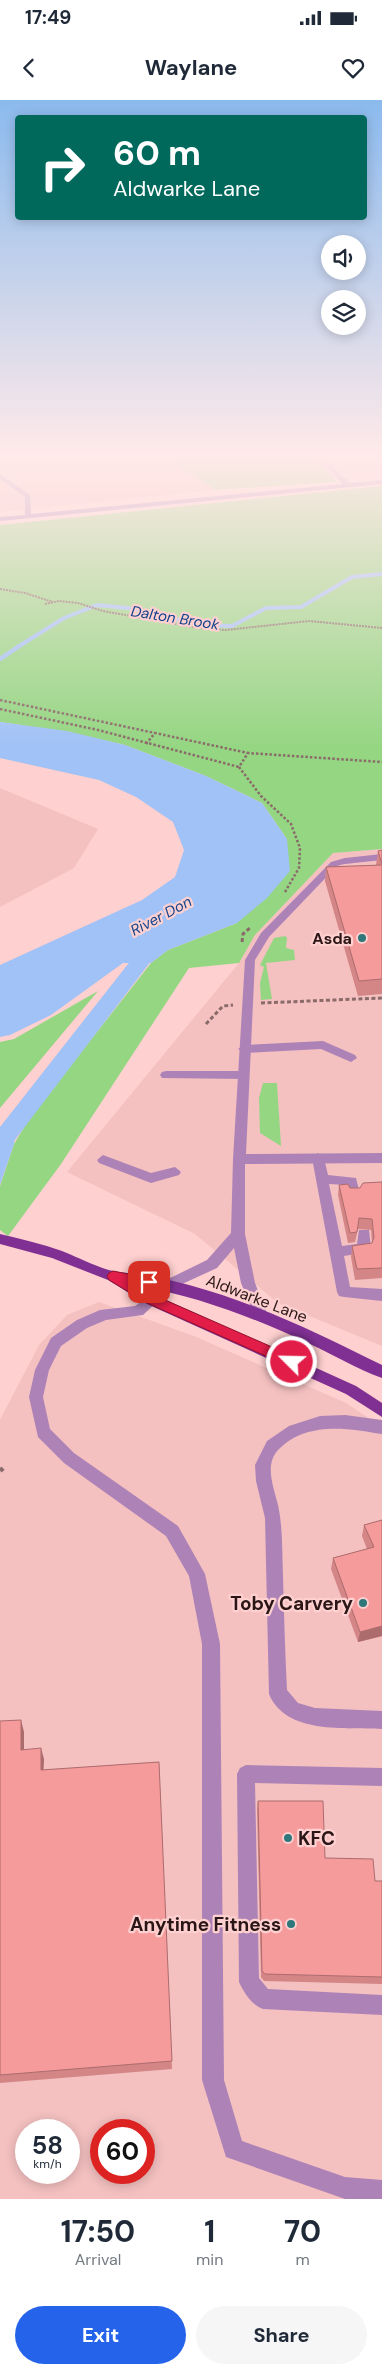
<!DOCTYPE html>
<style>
body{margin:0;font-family:"DM Sans",sans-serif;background:#f6f6f7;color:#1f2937;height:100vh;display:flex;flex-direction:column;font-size:19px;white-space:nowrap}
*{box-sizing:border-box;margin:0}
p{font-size:16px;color:#747a83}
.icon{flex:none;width:28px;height:28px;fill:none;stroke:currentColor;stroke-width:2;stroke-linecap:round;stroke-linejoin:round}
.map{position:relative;height:2099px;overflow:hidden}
.details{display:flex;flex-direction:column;background:#fff;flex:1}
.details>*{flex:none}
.banner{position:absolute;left:15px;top:15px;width:352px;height:105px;border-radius:5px;box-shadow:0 2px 12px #0003;background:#00695c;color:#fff;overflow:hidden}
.controls{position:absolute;left:321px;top:135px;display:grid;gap:10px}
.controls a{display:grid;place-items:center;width:45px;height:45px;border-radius:50%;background:#fff;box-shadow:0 2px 12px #0003;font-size:25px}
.speed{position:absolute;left:15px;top:2019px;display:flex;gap:10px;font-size:25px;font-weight:700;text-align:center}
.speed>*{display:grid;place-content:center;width:65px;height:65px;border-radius:50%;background:#fff;box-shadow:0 2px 12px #0003;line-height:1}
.speed small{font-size:12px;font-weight:400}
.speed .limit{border:8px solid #d22;background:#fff;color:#111}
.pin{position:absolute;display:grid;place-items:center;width:42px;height:42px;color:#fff;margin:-21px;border-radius:10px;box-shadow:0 2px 8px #0006}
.me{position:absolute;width:55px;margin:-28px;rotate:293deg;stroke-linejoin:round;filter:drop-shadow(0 0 4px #0008)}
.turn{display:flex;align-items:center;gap:18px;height:105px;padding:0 15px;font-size:22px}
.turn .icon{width:65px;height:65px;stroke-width:2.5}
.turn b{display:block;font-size:35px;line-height:42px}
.eta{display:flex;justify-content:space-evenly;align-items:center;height:85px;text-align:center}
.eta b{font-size:30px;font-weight:700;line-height:35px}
.action{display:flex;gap:10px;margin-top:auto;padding:10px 15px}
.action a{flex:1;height:58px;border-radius:30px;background:#2563eb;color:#fff;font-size:20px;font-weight:700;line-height:58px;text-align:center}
.action a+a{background:#f6f6f7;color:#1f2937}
.status{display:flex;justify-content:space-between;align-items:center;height:35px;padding:0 25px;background:#fff;direction:ltr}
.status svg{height:14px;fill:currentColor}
header{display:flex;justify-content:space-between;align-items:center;height:65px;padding:0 15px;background:#fff;font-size:22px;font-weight:700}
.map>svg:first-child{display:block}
</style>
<div class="status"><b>17:49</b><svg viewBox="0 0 49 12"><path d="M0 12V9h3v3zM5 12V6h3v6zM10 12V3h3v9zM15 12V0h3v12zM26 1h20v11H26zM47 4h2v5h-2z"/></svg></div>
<header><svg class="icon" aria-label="back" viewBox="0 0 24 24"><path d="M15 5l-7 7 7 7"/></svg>Waylane<svg class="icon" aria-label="heart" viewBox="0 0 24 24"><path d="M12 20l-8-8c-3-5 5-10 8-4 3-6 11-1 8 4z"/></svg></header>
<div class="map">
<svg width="382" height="2099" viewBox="0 0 382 2099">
<rect width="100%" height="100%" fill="#fed0cf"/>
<g fill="#f4c0c0" fill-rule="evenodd">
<path d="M0 353H160L215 390 0 412Z"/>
<path d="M311 353H382V378L337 382Z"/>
<path d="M0 688 98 729 74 768 0 807Z"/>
<path d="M382 749V1246L278 1203 195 1134 67 1072 239 863 255 835 333 753Z"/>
<path d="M99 1202 194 1236 346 1303 382 1327V2099H0V1320L39 1245 67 1215ZM26 2030H69V2072H26ZM101 2030H144V2072H101Z"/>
</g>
<g fill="#95d683">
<path d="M160 353H311L337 382 215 390Z"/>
<path d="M382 386V749L333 753 255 835 239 863 189 868 61 1064 8 1136 0 1130V1086L14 1044 29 1019 151 863 168 850 237 823 287 739 262 703 206 676 125 645 69 632 0 622V425Z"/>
<path d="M285 836 287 838 286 848 294 850 295 860 266 863 272 899 261 900 260 883 264 867 260 865 274 838Z"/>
<path d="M98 891 0 1008V942L14 939Z"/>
<path d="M263 983H277L281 1046 260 1033 259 998Z"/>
</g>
<g fill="#a1c2f6">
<path d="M0 622 67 631 125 645 206 676 262 703 287 739 290 771 267 798 237 823 168 850 151 863H123L51 915 10 935 0 937V865L142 800 175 777 184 750 173 722 136 697 99 680 0 658Z"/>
<path d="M6 1025 16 1028 14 1044 0 1085V1029Z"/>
</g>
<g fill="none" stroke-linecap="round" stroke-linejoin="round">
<path stroke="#a1c2f6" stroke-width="4" d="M16 548 64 518 97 505 128 508 200 525 232 526 266 508 301 507 352 477 382 474"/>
<path stroke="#a1c2f6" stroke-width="4.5" d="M0 559 18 547"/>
<path fill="#a1c2f6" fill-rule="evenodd" d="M157 834 164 836 167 840 164 844 8 1049 0 1051V1027L150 836Z"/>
<g stroke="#8a6b6a" stroke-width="2" stroke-dasharray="2 1" stroke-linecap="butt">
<path d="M0 489 25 493 53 502"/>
<path d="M45 504 59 501 78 503 103 511 198 528 226 530 309 521 382 528"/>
</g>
<g stroke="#8a6b6a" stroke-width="2.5" stroke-dasharray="2.5 2" stroke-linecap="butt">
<path d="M0 600 155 633"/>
<path d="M0 609 98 630 239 667"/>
<path d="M146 644 155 633 248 653"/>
<path d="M285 792 299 768 300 748 291 724 261 696 239 667 248 653 382 662"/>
</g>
<g stroke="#8a6b6a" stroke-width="3" stroke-dasharray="4 2.5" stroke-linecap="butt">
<path d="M242 842 243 834 251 827"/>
<path d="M261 903 382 898"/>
<path d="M206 924 223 906 233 905"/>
</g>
<path stroke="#8a6b6a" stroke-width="4" stroke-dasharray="4.5 3" stroke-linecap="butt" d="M0 1368 4 1372"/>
<g fill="#ad83b7" fill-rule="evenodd">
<path d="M312 353H318L350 383 382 380V384L0 421V417L25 415V397L0 379V374L30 395 31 414 343 384Z"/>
<path d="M382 754V760L345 764 340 761 345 758Z"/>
<path d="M323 941 355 955 357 958 351 962 321 949 244 953 238 949 244 945Z"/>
<path d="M166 971H243L249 975 243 979 162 978 160 975 162 972Z"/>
<path d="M318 1053 324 1058 328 1075 356 1078 360 1094 359 1097H349L346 1085 329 1084 342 1146 357 1144 359 1130H369L371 1148 369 1152 344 1156 350 1187 382 1189V1201L344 1197 339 1196 337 1192 312 1058Z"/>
<path d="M103 1055 151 1073 175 1067 181 1072 179 1075 151 1083 99 1063 97 1060Z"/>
<path d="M345 1315 382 1320V1334C347 1328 306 1321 278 1350 264 1365 274 1388 278 1405 283 1428 282 1453 283 1476 284 1514 285 1552 287 1590L298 1603 315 1608 382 1611V1629C346 1627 286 1635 269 1594L265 1418 256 1381 255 1365 267 1341 289 1326 320 1316Z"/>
<path d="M246 1665 382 1668V1686L255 1683 259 1878 268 1889 382 1895V1915L263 1909C252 1905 244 1893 239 1882L237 1674 240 1668Z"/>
</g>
<g fill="#ad83b7" fill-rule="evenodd">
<path d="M345 758 348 759V763L337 766 269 837 255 860 246 1054 382 1053V1063L245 1064V1134L255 1183 268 1216 266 1220 261 1222 256 1220 241 1183 234 1148 217 1168 167 1191 162 1190 160 1186 162 1182 207 1160 231 1133 233 1059 245 860 261 833 331 762Z"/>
<path d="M152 1194 157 1196 159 1200 143 1215 106 1220 87 1228 61 1246 49 1270 43 1297 50 1329 74 1353 178 1426 205 1474 220 1544 224 1980 242 2041 345 2077 382 2080V2099H345L226 2057 202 1980V1544L189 1476 166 1436 64 1363 38 1337 29 1297 35 1270 51 1238 77 1220 100 1210 135 1206Z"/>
</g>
<path fill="#803093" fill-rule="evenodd" d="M0 1134C21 1139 42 1144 62 1151 77 1157 105 1171 119 1172 211 1181 300 1224 382 1265V1278C357 1269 334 1255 310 1244 255 1218 199 1197 140 1186L157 1196 356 1286 382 1303V1317L346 1294 147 1204 108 1180 52 1158 0 1144Z"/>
</g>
<g fill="#d48586">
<path d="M382 750V894L358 896 325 781 326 767 376 765 378 751Z"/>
<path d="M382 1082V1178L355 1180 351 1157 352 1146 372 1143 371 1130 358 1129 355 1142 348 1143 338 1095 339 1085 350 1088H360Z"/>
<path d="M382 1420V1536L358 1542 331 1469 333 1458 367 1449 362 1436 364 1425Z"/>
<path d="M0 1621 24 1632V1649L44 1659 43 1670 159 1662 172 1969 0 1983Z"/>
<path d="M258 1701 325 1758 375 1781H382V1884L264 1881 261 1877 257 1709Z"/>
</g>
<g fill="#ac6c6d">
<path d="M382 1526V1536L358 1542 360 1532Z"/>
<path d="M21 1620 24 1632V1661L21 1650Z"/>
<path d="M41 1648 44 1659 43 1681 41 1670Z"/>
</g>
<g fill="#f69b9c" stroke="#ac6c6d">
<path d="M382 750V764L378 751Z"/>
<path d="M382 765V879L359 881 326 767Z"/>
<path d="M382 1082V1168L357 1169 352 1146 372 1143 374 1137 372 1119 359 1118 357 1132 350 1133 339 1085 348 1084 350 1088H360L363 1083Z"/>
<path d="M382 1420V1526L360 1532 333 1458 374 1447 364 1425Z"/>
<path d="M21 1620V1650L41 1648V1670L159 1662 172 1961 0 1975V1621Z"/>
<path d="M258 1701H323L325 1758 373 1759 375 1781H382V1877L265 1874 262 1871Z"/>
</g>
<linearGradient id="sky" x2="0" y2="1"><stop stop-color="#8bbaee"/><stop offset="0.55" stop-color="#ffeae9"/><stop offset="1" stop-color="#ffeae9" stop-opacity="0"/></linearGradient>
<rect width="382" height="646" fill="url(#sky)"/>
<path fill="#e11d48" stroke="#92132f" d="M113 1171 153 1179 155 1182 153 1186H139L156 1196 297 1258 299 1262 297 1266H288L147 1203 109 1180 107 1176 109 1173Z"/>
<g fill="#2e777b" stroke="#fed0cf" stroke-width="2">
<circle cx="362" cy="838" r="5"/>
<circle cx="363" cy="1503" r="5"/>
<circle cx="288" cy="1738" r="5"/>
<circle cx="291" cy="1824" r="5"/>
</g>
<g text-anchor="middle" stroke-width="4.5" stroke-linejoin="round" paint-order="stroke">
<g font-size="15" font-style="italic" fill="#11438d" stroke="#fed0cf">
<text transform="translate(175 518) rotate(9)" y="5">Dalton Brook</text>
<text transform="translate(161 816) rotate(-28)" y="5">River Don</text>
</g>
<g font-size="16" font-weight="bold" fill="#2a1616" stroke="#fed0cf" text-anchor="end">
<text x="352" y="844">Asda</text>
</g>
<g font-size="16" fill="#2a1616" stroke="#fed0cf">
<text transform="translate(257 1198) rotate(21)" y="6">Aldwarke Lane</text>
</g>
<g font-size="19" font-weight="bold" fill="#2a1616" stroke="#fed0cf" text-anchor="end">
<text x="353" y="1510">Toby Carvery</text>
<text x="298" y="1745" text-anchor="start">KFC</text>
<text x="281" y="1831">Anytime Fitness</text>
</g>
</g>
</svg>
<div class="controls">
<a><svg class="icon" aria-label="sound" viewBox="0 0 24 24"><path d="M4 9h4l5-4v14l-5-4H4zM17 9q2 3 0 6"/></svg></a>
<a><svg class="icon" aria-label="layers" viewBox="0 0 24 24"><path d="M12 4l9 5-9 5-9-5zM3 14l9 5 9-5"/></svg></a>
</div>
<div class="speed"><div>58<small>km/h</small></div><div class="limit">60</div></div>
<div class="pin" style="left:149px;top:1182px;background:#d93025"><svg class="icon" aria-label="arrive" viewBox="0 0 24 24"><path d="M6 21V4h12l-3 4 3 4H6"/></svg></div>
<svg class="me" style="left:292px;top:1262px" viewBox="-20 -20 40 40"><circle r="17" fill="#e11d48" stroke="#fff" stroke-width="3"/><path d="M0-11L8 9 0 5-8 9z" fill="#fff"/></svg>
<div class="banner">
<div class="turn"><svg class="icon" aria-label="right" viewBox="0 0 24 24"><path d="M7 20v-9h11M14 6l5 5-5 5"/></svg><div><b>60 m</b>Aldwarke Lane</div></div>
</div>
</div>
<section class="details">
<div class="eta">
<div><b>17:50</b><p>Arrival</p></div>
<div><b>1</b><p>min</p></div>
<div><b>70</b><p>m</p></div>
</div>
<div class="action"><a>Exit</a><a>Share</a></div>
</section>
